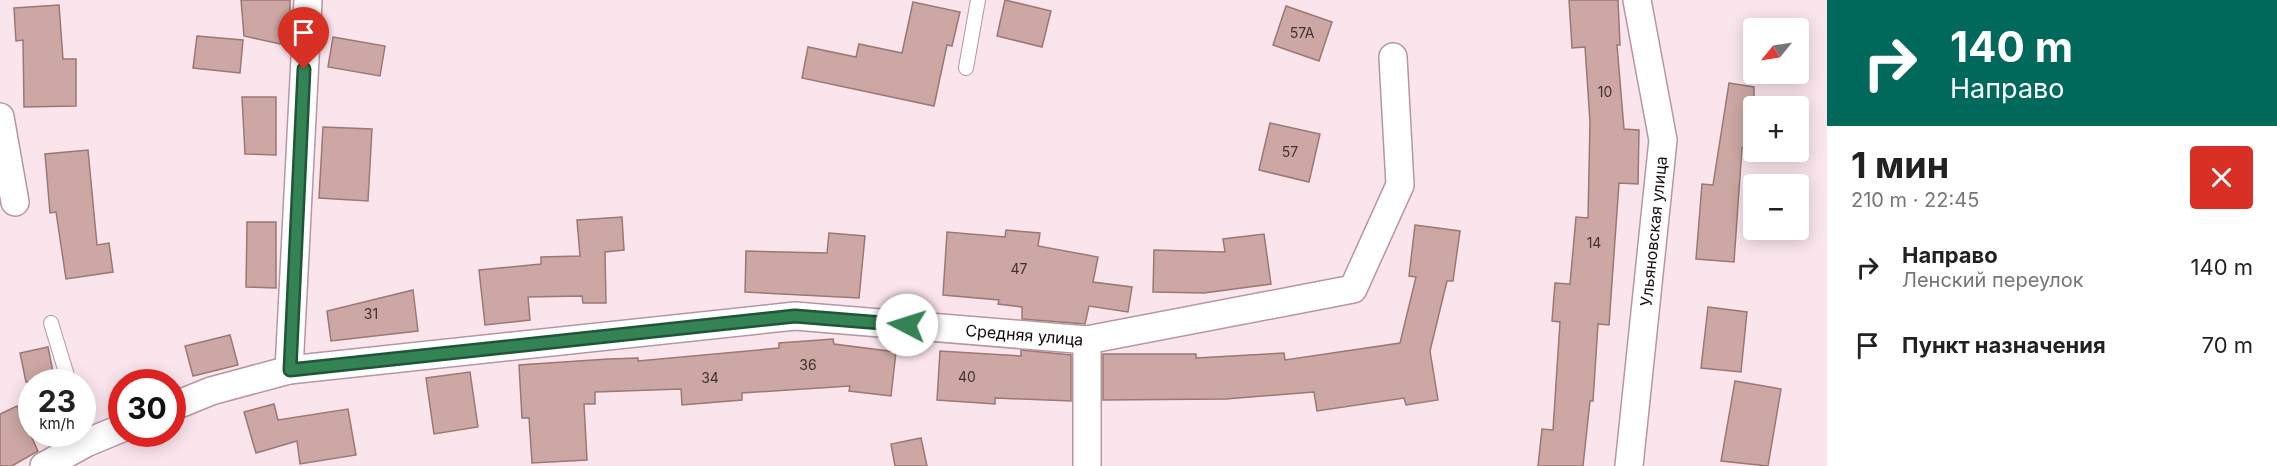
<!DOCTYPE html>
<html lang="ru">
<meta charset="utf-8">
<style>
body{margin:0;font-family:Inter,sans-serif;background:#f6f6f6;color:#222;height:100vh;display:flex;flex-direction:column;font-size:22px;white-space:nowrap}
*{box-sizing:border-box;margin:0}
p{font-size:20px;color:#767676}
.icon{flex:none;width:33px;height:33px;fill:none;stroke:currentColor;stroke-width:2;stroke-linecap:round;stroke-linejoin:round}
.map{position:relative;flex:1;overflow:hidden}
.details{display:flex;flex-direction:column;background:#fff;width:450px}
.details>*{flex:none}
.hud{background:#00695c;color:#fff;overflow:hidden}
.needle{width:39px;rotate:240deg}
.controls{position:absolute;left:1743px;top:18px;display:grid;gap:12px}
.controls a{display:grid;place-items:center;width:66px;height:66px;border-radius:6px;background:#fff;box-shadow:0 3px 15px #0003;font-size:30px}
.speed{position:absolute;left:18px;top:369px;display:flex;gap:12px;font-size:30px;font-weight:700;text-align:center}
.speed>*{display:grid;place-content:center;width:78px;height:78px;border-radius:50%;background:#fff;box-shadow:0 3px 15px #0003;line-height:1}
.speed small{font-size:15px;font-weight:400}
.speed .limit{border:9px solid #d22;background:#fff;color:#111}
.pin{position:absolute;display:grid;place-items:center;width:51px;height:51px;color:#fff;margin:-62px -26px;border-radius:50% 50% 50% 0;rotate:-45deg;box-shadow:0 0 6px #0007}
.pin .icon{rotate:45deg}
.me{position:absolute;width:66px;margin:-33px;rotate:275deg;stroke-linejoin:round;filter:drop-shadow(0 0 4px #0008)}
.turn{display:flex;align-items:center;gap:21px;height:126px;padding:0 24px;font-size:27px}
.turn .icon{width:78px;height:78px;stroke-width:2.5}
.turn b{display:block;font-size:42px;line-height:51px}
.round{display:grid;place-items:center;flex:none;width:63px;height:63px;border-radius:6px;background:#f6f6f6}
.summary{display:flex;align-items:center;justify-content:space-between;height:102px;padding:0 24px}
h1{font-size:36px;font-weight:700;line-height:45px}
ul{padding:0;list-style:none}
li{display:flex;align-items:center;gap:18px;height:78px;padding:0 24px}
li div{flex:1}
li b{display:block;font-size:22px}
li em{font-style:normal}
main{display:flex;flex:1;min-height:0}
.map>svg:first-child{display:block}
</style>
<main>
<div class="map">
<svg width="1827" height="466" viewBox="0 0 1827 466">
<rect width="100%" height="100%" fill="#fbe5ed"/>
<g fill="#cca7a3" stroke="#9a7874" stroke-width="1.5">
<path d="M241 0H290V46L244 36Z"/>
<path d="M1005 0 1051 11 1042 47 997 36Z"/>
<path d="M1569 0H1618L1620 45H1617L1624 129 1639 130 1638 184 1619 183 1609 325 1598 324 1593 401H1590L1583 466H1538L1542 429 1553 430 1560 322 1552 321 1555 283 1570 284 1576 217 1588 218 1590 122 1585 47 1572 48Z"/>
<path d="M913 2 960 12 952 46 947 45 934 106 802 78 808 47 856 57 859 44 902 53Z"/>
<path d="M59 5 63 59H76V106L24 107 23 40 16 41 14 8Z"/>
<path d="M1286 6 1332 22 1319 61 1273 45Z"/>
<path d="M197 36 243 40 240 73 193 68Z"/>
<path d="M333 37 385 46 380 76 328 67Z"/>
<path d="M1729 83 1754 87V150L1742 148 1734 262 1696 259 1702 184 1713 185Z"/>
<path d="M242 97H276V155L245 154Z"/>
<path d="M1270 123 1320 134 1309 182 1259 170Z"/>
<path d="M323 127 372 129 368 201 319 198Z"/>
<path d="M88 150 97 245 109 243 113 272 66 279 56 212 50 213 45 154Z"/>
<path d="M622 217 624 250 605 252 606 303H583L582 296 528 297 530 320 485 325 479 270 541 264V257L580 256 577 220Z"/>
<path d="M247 222H276V288L246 287Z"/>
<path d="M1415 225 1460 231 1453 281H1447L1430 351 1438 400 1406 405 1404 398 1317 411 1314 392 1226 399 1103 400V354H1196V358L1284 353 1285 360 1400 343 1416 277 1409 276Z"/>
<path d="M1006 230 1040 233 1038 246 1098 257 1093 282 1132 287 1128 312 1089 306 1085 324 1022 319V307L998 304 999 300 943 295 947 232 1005 237Z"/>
<path d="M829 233 865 236 859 298 745 292 746 251 827 253Z"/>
<path d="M1264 234 1271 284 1204 293 1153 292 1154 250 1225 252 1223 239Z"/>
<path d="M413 290 418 331 331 341 327 311Z"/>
<path d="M1708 307 1747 312 1741 372 1701 368Z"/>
<path d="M230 335 238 365 193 376 185 346Z"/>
<path d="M833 339 834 344 896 352 891 396 849 391 850 386 742 393V400L682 405 681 389 595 392V404H584L587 460 532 463 529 418H522L519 365 608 359 638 358V361L779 348V343Z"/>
<path d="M48 347 55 382H26L20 353Z"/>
<path d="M1021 350 1071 355V401L995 398V404L937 400 940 351 1021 356Z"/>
<path d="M470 372 478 427 434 434 426 378Z"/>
<path d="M1735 381 1781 389 1768 466 1721 461Z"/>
<path d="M274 404 278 420 348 409 356 455 300 464 297 441 256 453 244 412Z"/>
<path d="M17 406 38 451 12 466H0V414Z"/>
<path d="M921 438 927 466H895L891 444Z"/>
</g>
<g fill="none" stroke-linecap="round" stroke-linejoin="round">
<defs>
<g id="service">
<path d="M966 68 978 0"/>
<path d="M51 323 69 382"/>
</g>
<g id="minor">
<path d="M0 117 15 202"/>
<path d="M1087 340V466"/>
<path d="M289 370 308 0"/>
<path id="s1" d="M172 407 211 391 289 370 795 316 1087 340 1353 289 1400 185 1393 57"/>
<path d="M44 466 86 443 122 428"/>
<path id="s2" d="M1629 466 1663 140 1637 0"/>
</g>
</defs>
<use href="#service" stroke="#b796a2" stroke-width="16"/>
<use href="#minor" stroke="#b796a2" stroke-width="30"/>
<use href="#service" stroke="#fff" stroke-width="14"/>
<use href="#minor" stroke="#fff" stroke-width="27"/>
</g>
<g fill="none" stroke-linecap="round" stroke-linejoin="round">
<defs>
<path id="route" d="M304 69 290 370 795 316 907 325"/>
</defs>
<use href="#route" stroke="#215537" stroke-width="15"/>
<use href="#route" stroke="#338354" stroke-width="10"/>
</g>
<g text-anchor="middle" stroke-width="6" stroke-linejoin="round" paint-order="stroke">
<g font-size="14" fill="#423033">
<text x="1302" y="38">57А</text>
<text x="1605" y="97">10</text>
<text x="1290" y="157">57</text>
<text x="1594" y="248">14</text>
<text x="1019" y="274">47</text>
<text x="371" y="319">31</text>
<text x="808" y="370">36</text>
<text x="967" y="382">40</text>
<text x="710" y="383">34</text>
</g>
<g font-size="16" fill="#14090e" stroke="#fbe5ed">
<text dy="6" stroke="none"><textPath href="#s2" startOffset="236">Ульяновская улица</textPath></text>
<text dy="6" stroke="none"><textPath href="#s1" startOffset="862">Средняя улица</textPath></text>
</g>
</g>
</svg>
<div class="controls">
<a><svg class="needle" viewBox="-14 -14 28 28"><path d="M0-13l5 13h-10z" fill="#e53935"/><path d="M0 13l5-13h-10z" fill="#767676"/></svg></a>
<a>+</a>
<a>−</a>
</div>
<div class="speed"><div>23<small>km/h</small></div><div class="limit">30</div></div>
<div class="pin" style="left:304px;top:69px;background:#d93025"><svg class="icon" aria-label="arrive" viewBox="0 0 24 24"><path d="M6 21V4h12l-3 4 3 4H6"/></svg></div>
<svg class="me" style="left:907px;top:325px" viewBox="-20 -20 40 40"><circle r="19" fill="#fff"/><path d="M0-13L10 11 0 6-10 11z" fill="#338354"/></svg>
</div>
<section class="details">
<div class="hud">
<div class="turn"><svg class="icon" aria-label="right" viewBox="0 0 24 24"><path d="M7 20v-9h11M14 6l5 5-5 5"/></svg><div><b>140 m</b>Направо</div></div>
</div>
<div class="summary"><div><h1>1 мин</h1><p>210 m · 22:45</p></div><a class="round" style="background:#d93025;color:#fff"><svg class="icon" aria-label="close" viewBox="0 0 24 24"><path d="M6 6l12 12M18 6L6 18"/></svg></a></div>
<ul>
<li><svg class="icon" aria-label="right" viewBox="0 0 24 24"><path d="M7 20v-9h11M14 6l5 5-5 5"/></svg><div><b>Направо</b><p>Ленский переулок</p></div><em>140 m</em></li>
<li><svg class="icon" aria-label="arrive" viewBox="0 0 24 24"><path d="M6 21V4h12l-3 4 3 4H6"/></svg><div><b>Пункт назначения</b></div><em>70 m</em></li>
</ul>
</section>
</main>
